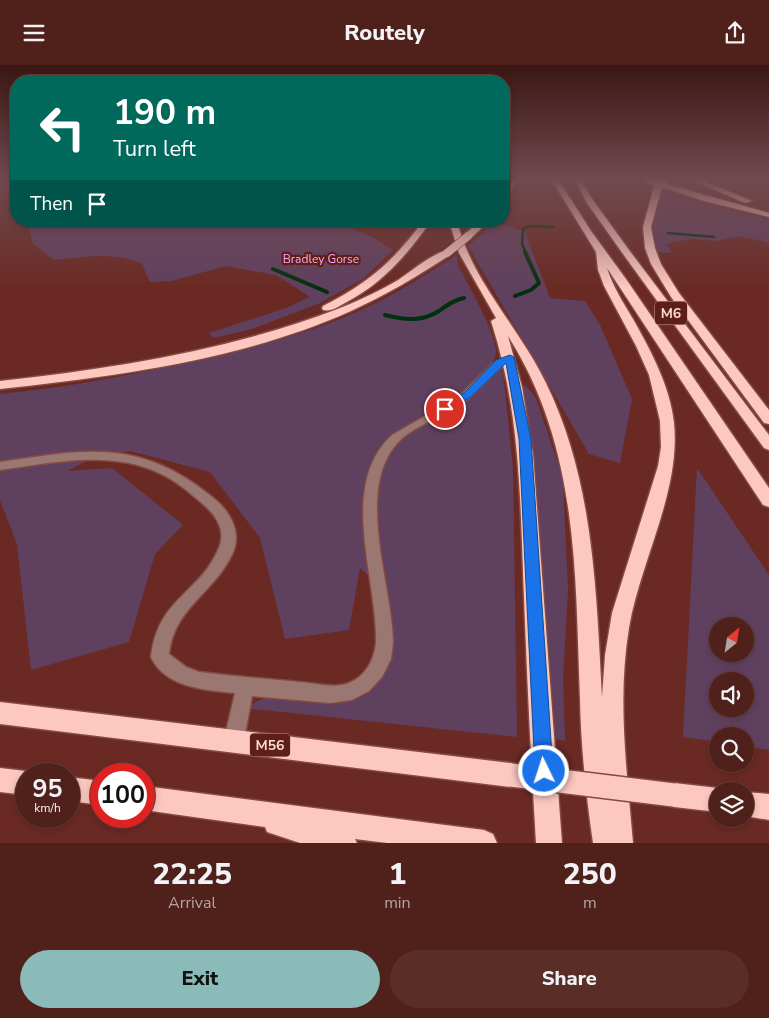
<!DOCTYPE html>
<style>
body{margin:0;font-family:"Nunito Sans",sans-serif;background:#5a2d27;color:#f1f3f6;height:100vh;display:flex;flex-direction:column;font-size:19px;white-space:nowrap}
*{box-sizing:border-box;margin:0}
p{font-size:16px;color:#b4a3a2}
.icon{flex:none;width:28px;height:28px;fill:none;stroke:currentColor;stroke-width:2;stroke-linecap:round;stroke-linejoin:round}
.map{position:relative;height:778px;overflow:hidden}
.side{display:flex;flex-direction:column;background:#50201a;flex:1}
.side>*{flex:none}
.guide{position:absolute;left:10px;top:10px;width:500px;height:152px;border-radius:20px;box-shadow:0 2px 8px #0003,0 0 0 1px #673e39;background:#00695c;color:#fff;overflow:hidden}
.needle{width:32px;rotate:30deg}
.buttons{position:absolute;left:709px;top:552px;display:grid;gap:10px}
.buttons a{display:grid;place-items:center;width:45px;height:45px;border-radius:50%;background:#50201a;box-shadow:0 2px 8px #0003,0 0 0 1px #673e39;font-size:25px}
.speed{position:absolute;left:15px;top:698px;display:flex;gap:10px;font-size:25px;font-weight:700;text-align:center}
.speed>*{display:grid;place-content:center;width:65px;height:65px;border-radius:50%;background:#50201a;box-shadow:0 2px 8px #0003,0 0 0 1px #673e39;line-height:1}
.speed small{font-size:12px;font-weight:400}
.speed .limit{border:8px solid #d22;background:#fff;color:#111}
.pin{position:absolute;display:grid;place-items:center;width:42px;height:42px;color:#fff;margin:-21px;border:2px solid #fff;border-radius:50%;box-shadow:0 1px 5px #0007}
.me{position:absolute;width:55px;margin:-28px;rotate:356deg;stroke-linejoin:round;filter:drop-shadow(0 0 4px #0008)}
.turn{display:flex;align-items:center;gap:18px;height:105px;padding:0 20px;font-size:22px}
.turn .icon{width:65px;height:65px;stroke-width:2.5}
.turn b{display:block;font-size:35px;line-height:42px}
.then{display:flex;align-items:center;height:48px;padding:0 20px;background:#0003;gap:10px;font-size:19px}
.eta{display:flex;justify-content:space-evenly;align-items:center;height:85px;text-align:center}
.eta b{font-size:30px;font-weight:800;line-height:35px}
.action{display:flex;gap:10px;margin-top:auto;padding:10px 20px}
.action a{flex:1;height:58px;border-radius:30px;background:#8bbbb9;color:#111;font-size:20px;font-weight:800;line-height:58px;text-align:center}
.action a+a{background:#5a2d27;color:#f1f3f6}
header{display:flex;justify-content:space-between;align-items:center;height:65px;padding:0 20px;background:#50201a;font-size:22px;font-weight:800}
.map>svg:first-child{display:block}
</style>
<header><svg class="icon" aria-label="menu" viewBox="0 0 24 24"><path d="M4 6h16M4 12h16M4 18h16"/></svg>Routely<svg class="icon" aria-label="share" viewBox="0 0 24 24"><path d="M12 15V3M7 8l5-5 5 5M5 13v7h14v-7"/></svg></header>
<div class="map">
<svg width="769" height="778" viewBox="0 0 769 778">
<rect width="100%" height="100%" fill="#6a2a23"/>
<g fill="#60405f" fill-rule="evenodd">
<path d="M661 122C695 140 733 144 769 155V178L738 171 717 176 691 174 666 179 672 188 656 187C648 164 654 145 661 122Z"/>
<path d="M33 156H331L370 171 393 185 363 214 320 238 252 264 214 273 209 268 286 243 310 232 276 210 226 201 172 216 150 217 142 199C115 186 83 192 54 195L33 179 28 160Z"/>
<path d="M505 160 525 167 550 233 585 236 600 260 632 334 620 398 589 389 468 181 487 164Z"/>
<path d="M457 190V198C466 216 496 267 496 286 496 295 488 303 483 309L500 303 503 308 513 403 517 672 244 643 266 632 375 620 384 524 360 503 349 565 285 574 260 473 210 407 130 386 91 393 68 406 112 403 183 460 155 489 129 577 31 605 17 479 0 435V329C72 322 143 308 213 291 263 279 314 267 361 245 395 230 425 210 457 190Z"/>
<path d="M523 321H526L536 333 563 414 568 526 563 613 565 676 556 674 535 417Z"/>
<path d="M697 403 769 510V685L745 681V671H718L717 677 683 672ZM718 561H745V589H718ZM718 616H745V644H718Z"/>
</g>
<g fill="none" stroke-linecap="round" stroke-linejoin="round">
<g stroke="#00310d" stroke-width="2.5">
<path d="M668 168 714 172"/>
<path d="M526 188 522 179 523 164 529 161 553 162"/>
</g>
<g stroke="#00310d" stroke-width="4">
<path d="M273 204 327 227"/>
<path d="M515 231 531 225 539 218 525 187"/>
<path d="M385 250C404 255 422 257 439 246 447 240 454 235 464 233"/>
</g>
<defs>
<path id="minor" d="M509 290 514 293C509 298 502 302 496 307 483 319 472 333 456 343 441 352 424 358 409 368 348 410 393 518 393 578L391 594 382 612 369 626 352 635 330 638 252 631 244 675 241 682 234 685 227 682 224 675 235 628C206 625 165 623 151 592 158 533 198 530 218 485 227 467 217 451 203 439 189 427 174 414 157 407 108 385 51 398 0 405V397C86 384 140 373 212 432 228 444 241 464 234 485 217 527 174 541 169 589L186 602 199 607C232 611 266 614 299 617 314 618 335 624 349 618 366 611 374 595 376 578 378 514 337 421 392 370L458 332 492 299Z"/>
<g id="highway">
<path d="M509 114H517L508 133 504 135V126Z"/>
<path d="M551 114H558L591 166 626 214 769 423V442L763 440 607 203C613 222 623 237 633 254 651 286 670 321 674 358 681 426 640 497 629 563 617 635 627 707 633 778H593C586 730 581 683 580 634 575 508 579 383 508 271L522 322 533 389 562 778H536C531 696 527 614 524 533 520 436 521 349 491 256L496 253 459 188 449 156H457C472 217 520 263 546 318 594 416 596 525 602 632L605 590 612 548 658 401 661 382 660 356 649 310 636 281 604 221 598 205 596 187Z"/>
<path d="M574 114H580L595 138 629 185 769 370V385L764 383 623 189 587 138Z"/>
<path d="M656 114H662V118L769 148V152L704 136 662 122 651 162 655 183 661 199 679 228 769 345V359L764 358 671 232 651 199 645 183 643 162Z"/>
<path d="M690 114H699L752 136 745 138Z"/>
<path d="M423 156H431C407 190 382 219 345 238 338 242 331 247 323 245L322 243 323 241C367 219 394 196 423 156Z"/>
<path d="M480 156H489L471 173H465V169Z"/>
<path d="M447 185 450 186V190C418 211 386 230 351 246 242 295 118 311 0 324V316C116 303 231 285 340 243 360 235 381 225 398 215 413 205 430 190 447 185Z"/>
<path d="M0 637 511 698 520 701 523 710 520 719 511 722 0 659Z"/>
<path d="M0 703 26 706 33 709H26V730L0 727Z"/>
<path d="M69 712 101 716V740L69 736Z"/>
<path d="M674 718 718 723 727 726H718V747L674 742 665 739 662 730 665 721Z"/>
<path d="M144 721 484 765 493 769 497 778H387L355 774 357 778H300L267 767 265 762 144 745Z"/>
<path d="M745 727 769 729V755L745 751Z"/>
</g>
</defs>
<use href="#minor" stroke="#844a43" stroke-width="3"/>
<use href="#highway" stroke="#844a43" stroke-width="3"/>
<use href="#minor" fill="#9a7771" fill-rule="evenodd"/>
<use href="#highway" fill="#fcc8c0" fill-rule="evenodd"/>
<defs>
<g id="highway-bridge-far1">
<path d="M648 114 664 120"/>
<path d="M447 188 468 171"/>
</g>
<path id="highway-bridge" d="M511 710 674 730"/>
</defs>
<use href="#highway-bridge-far1" stroke="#844a43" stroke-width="9" stroke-linecap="butt"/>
<use href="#highway-bridge" stroke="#844a43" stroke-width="26" stroke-linecap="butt"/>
<use href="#highway-bridge-far1" stroke="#fcc8c0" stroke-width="8"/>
<use href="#highway-bridge" stroke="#fcc8c0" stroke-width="23"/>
</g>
<linearGradient id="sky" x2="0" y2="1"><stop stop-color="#3a1713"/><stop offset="0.51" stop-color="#704a50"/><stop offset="1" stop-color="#704a50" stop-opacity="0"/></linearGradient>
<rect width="769" height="223" fill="url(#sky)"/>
<path fill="#1a73e8" stroke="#114b97" d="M510 290 514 292 531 374 553 706 550 712 544 715 537 712 535 706 519 374 506 298 472 331 448 346 445 347 440 344 465 327 496 295Z"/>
<g text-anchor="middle" stroke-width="4.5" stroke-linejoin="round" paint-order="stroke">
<g font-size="12" fill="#f7aaf4" stroke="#5e1f19">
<text x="321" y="198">Bradley Gorse</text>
</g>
<g fill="#5e1f19" stroke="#cca39d" stroke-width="1">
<rect x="655" y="236.5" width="32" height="23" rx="4"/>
<rect x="250" y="668.5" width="40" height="23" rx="4"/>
</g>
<g font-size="14" font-weight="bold" fill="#fbdbd5">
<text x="671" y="253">M6</text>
<text x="270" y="685">M56</text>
</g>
</g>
</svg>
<div class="buttons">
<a><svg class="needle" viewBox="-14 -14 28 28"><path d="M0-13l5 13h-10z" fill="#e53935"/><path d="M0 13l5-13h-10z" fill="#b4a3a2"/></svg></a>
<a><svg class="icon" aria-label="sound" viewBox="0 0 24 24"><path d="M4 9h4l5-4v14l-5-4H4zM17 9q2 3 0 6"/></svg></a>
<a><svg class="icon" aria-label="search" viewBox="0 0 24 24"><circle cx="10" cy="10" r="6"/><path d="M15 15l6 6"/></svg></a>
<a><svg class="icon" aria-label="layers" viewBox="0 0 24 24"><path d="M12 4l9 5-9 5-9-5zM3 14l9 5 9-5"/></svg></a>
</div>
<div class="speed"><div>95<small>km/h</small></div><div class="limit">100</div></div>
<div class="pin" style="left:445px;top:344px;background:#d93025"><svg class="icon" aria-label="arrive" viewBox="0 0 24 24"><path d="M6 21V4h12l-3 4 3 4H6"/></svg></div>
<svg class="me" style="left:544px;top:706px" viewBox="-20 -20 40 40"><circle r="17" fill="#1a73e8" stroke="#fff" stroke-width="3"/><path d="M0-11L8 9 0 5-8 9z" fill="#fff"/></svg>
<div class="guide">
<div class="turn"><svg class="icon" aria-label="left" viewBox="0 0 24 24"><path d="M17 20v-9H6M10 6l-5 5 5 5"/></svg><div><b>190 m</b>Turn left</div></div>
<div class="then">Then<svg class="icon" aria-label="arrive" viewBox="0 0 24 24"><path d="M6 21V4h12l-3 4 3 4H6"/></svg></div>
</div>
</div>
<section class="side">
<div class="eta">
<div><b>22:25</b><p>Arrival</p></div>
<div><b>1</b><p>min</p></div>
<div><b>250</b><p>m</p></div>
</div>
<div class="action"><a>Exit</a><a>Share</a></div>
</section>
